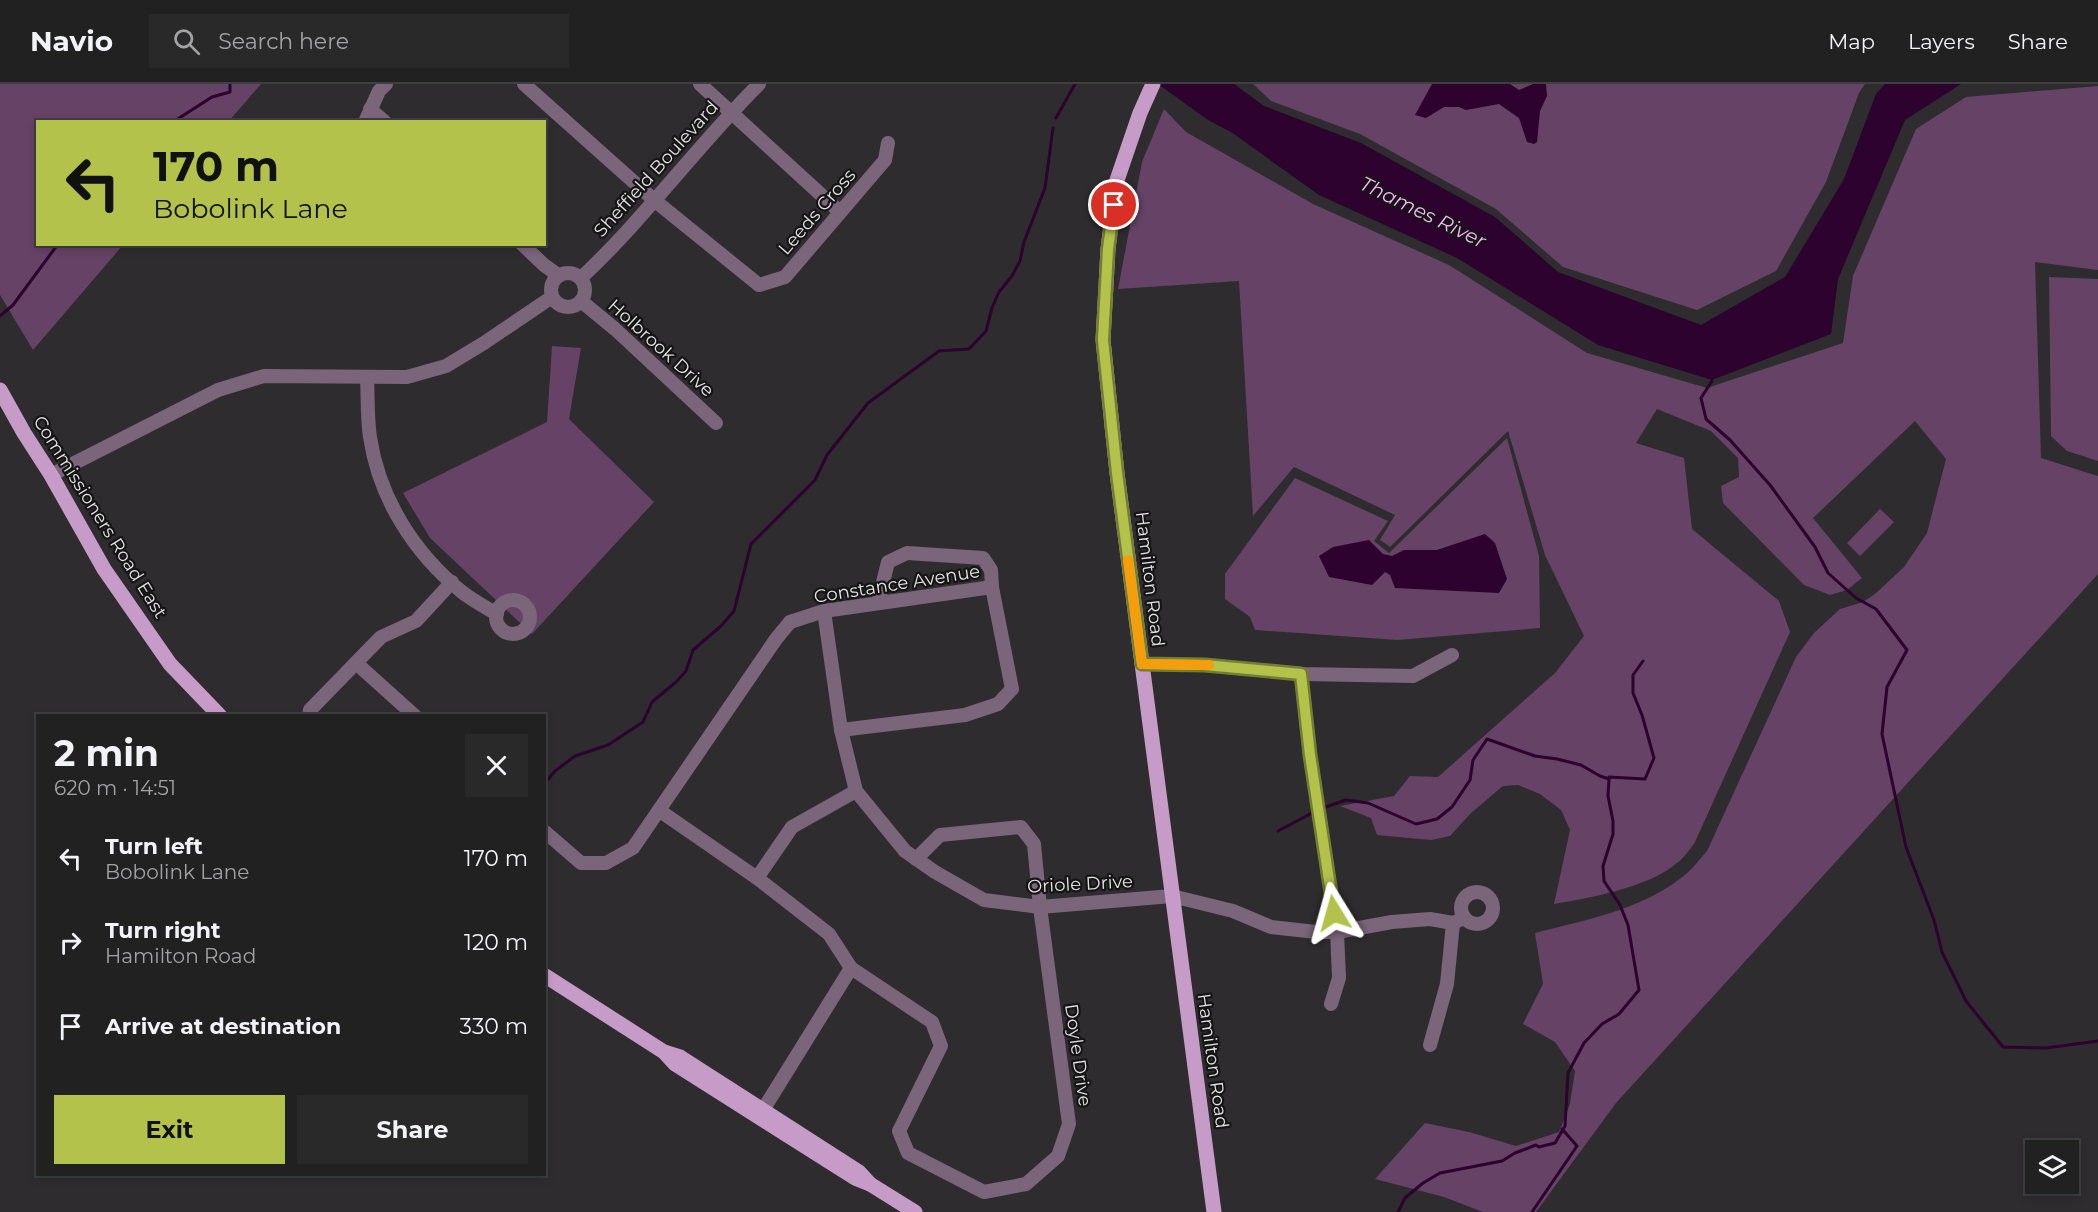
<!DOCTYPE html>
<meta charset="utf-8">
<style>
body{margin:0;font-family:Montserrat,sans-serif;background:#2a292a;color:#f1f3f6;height:100vh;display:flex;flex-direction:column;font-size:22px;white-space:nowrap}
*{box-sizing:border-box;margin:0}
p{font-size:20px;color:#a2a3a5}
.icon{flex:none;width:33px;height:33px;fill:none;stroke:currentColor;stroke-width:2;stroke-linecap:round;stroke-linejoin:round}
.map{position:relative;flex:1;overflow:hidden}
.details{position:absolute;left:36px;top:630px;width:510px;height:462px;display:flex;flex-direction:column;background:#222122;border-radius:0px;box-shadow:0 3px 9px #0003,0 0 0 2px #3f3e40}
.details>*{flex:none}
.hud{position:absolute;left:36px;top:36px;width:510px;height:126px;border-radius:0px;box-shadow:0 3px 9px #0003,0 0 0 2px #3f3e40;background:#b3c24b;color:#111;overflow:hidden}
.controls{position:absolute;left:2025px;top:1056px;display:grid;gap:12px}
.controls a{display:grid;place-items:center;width:54px;height:54px;border-radius:0px;background:#222122;box-shadow:0 3px 9px #0003,0 0 0 2px #3f3e40;font-size:30px}
.pin{position:absolute;display:grid;place-items:center;width:51px;height:51px;color:#fff;margin:-26px;border:3px solid #fff;border-radius:50%;box-shadow:0 2px 6px #0007}
.me{position:absolute;width:66px;margin:-33px;rotate:352deg;stroke-linejoin:round;filter:drop-shadow(0 0 4px #0008)}
.turn{display:flex;align-items:center;gap:21px;height:126px;padding:0 18px;font-size:27px}
.turn .icon{width:78px;height:78px;stroke-width:2.5}
.turn b{display:block;font-size:42px;line-height:51px}
.round{display:grid;place-items:center;flex:none;width:63px;height:63px;border-radius:0px;background:#2a292a}
.summary{display:flex;align-items:center;justify-content:space-between;height:102px;padding:0 18px}
h1{font-size:36px;font-weight:700;line-height:45px}
.cta{display:flex;gap:12px;margin-top:auto;padding:12px 18px}
.cta a{flex:1;height:69px;border-radius:0px;background:#b3c24b;color:#111;font-size:24px;font-weight:700;line-height:69px;text-align:center}
.cta a+a{background:#2a292a;color:#f1f3f6}
ul{padding:0;list-style:none}
li{display:flex;align-items:center;gap:18px;height:84px;padding:0 18px}
li div{flex:1}
li b{display:block;font-size:22px}
li em{font-style:normal}
header{display:flex;align-items:center;gap:36px;box-sizing:border-box;height:84px;padding:0 30px;background:#222122;border-bottom:2px solid #3f3e40}
header strong{font-size:28px}
nav{display:flex;gap:33px;margin-inline-start:auto;font-size:21px}
.search{width:420px;height:54px;background:#2a292a;display:flex;align-items:center;gap:15px;box-sizing:border-box;padding:0 21px;border-radius:0px;color:#a2a3a5;font-size:22px}
.map>svg:first-child{display:block}
</style>
<header>
<strong>Navio</strong>
<div class="search"><svg class="icon" aria-label="search" viewBox="0 0 24 24"><circle cx="10" cy="10" r="6"/><path d="M15 15l6 6"/></svg>Search here</div>
<nav><a>Map</a><a>Layers</a><a>Share</a></nav>
</header>
<div class="map">
<svg width="2098" height="1128" viewBox="0 0 2098 1128">
<rect width="100%" height="100%" fill="#2e2c2e"/>
<g fill="#654266">
<path d="M0 0H261L229 37 38 38V160L123 161 33 266 0 211Z"/>
<path d="M1253 0H1865L1859 9 1826 98 1776 187 1697 226 1563 183 1496 125 1360 50 1271 17Z"/>
<path d="M2098 2V186L2035 178 2041 374 2098 392V490L1616 1019 1536 1128H1483L1444 1113 1375 1095 1425 1039 1469 1048 1516 1062 1559 1048 1570 1020 1575 987 1555 958 1523 940 1543 900 1535 849C1585 836 1640 826 1681 794 1691 787 1699 776 1707 767L1796 573 1814 549 1840 525 1863 518 1875 510 1904 483 1927 449 1946 375 1915 337 1813 434 1862 494 1847 506 1830 511 1804 501 1723 419 1721 402 1739 393 1738 374 1711 347 1657 325 1636 359 1684 374 1692 445 1779 517 1790 548 1695 758C1690 765 1684 774 1677 779 1649 803 1590 814 1554 820L1570 746 1561 726 1540 710 1518 701 1503 702 1471 729 1450 752 1431 756 1377 751 1371 734 1340 722 1394 712 1410 692 1438 693 1555 589 1584 552 1545 471 1508 347 1390 463 1380 456 1395 431 1294 383 1253 432 1239 197 1118 205 1142 78 1164 25 1186 48 1313 120 1449 181 1587 269 1707 304 1843 259 1853 192 1916 45 1966 13Z"/>
<path d="M2049 193 2098 195V377L2067 367 2051 352Z"/>
<path d="M552 262 581 264 569 335 654 418 532 550 430 454 403 409 547 338Z"/>
<path d="M1507 354 1539 472 1540 544 1397 556 1255 546 1250 533 1225 515V490L1295 394 1388 437 1374 457 1389 469Z"/>
<path d="M1880 425 1894 438 1860 472 1847 459Z"/>
</g>
<g fill="#2d022f">
<path d="M1158 0H1234L1264 22 1361 59 1495 133 1558 188 1701 241 1785 193 1844 95 1876 10 1885 0H1961L1905 36 1838 195 1831 250 1712 296 1598 261 1457 174 1319 111 1231 48 1208 36Z"/>
<path d="M1432 0H1510L1519 6 1533 0H1546L1547 12 1540 27 1537 58 1534 60 1527 58 1519 34 1499 20 1466 26 1459 23H1444L1426 34 1415 31Z"/>
<path d="M1485 450 1495 459 1507 495 1499 509 1395 504 1390 491 1385 488 1372 501 1329 493 1319 472 1333 463 1369 456 1383 470 1392 472 1404 466H1437Z"/>
</g>
<g fill="none" stroke-linecap="round" stroke-linejoin="round">
<g stroke="#2d022f" stroke-width="3">
<path d="M1056 34 1075 0"/>
<path d="M173 38 212 13 230 8V0"/>
<path d="M0 232 13 221 58 160"/>
<path d="M1712 297 1701 314 1706 335 1730 356 1770 401 1815 463 1828 489 1856 514 1876 525 1907 566 1887 603 1882 650 1906 763 1934 836 1942 868 1966 917 2003 963 2046 964 2098 957"/>
<path d="M544 700 555 687 575 672 608 661 643 638 652 618 676 598 686 587 693 566 721 542 734 527 751 460 815 396 827 371 868 319 939 267 969 265 986 247 992 224 999 208 1012 192 1020 177 1024 158 1045 104 1053 44"/>
<path d="M1323 724 1346 716 1368 719 1416 740 1437 735 1452 723 1470 696 1473 676 1487 655 1535 672 1557 675 1581 681 1600 692 1609 695V693L1645 695 1654 674 1642 631 1633 609V591L1643 577"/>
<path d="M1278 747 1314 728"/>
<path d="M1398 1128 1405 1114 1423 1099 1440 1089 1502 1077 1515 1069 1536 1061 1539 1063 1555 1059 1565 1042 1568 989 1584 959 1602 940 1619 930 1639 906 1628 841 1620 821 1604 797 1603 782 1613 750V737L1608 712 1609 695"/>
<path d="M1532 1128 1577 1062 1562 1045"/>
</g>
<g stroke="#7a657a" stroke-width="14">
<path d="M524 0 654 116 759 201 785 193 885 76 888 59"/>
<path d="M700 0 840 128"/>
<path d="M370 25 385 38"/>
<path d="M365 38 379 7 386 0"/>
<path d="M522 160 544 181 558 191"/>
<circle cx="568" cy="206" r="17"/>
<path d="M581 194C645 134 697 62 759 0"/>
<path d="M581 217 615 245 716 339"/>
<path d="M367 293C368 313 367 334 370 353 379 414 414 469 462 508 472 516 485 523 497 530"/>
<path d="M51 391 218 306 264 292 407 293 446 282 484 259 552 213"/>
<circle cx="513" cy="533" r="17"/>
<path d="M878 519 888 478 907 469 983 474 991 486 992 503"/>
<path d="M824 527 841 646 856 707 905 767 935 788 984 816 1040 823 1172 812 1233 827 1271 843 1316 848H1337L1392 838 1430 835 1453 839 1464 834"/>
<path d="M356 579 415 632"/>
<path d="M1142 580 1205 581 1301 590 1413 592 1452 571"/>
<path d="M1301 590 1310 671 1337 848 1339 894 1331 920"/>
<path d="M309 632 310 626 381 553 416 537 452 498"/>
<path d="M660 727 757 794 829 850 851 884 932 938 941 962 899 1047 908 1069 984 1108 1026 1100 1058 1072 1069 1040 1040 823 1034 760 1021 743 940 751 916 775"/>
<path d="M544 747 581 779H606L633 764 776 555 790 538 824 527 992 503 1012 605 998 620 965 631 841 646"/>
<path d="M757 794 792 743 856 707"/>
<circle cx="1477" cy="824" r="16"/>
<path d="M1430 961 1447 900 1453 839"/>
<path d="M763 1026 851 884"/>
</g>
<g stroke="#c79bc8" stroke-width="15">
<path d="M1153 0 1140 29 1116 99 1108 165 1103 256 1117 389 1214 1128"/>
<path d="M0 306 24 349 51 391 104 485 170 580 220 632"/>
<path d="M544 891 664 968 675 980 855 1094 870 1100 859 1088 680 973 664 968"/>
<path d="M870 1100 915 1128"/>
</g>
</g>
<g fill="none" stroke-linecap="round" stroke-linejoin="round">
<defs>
<path id="route" d="M1114 121 1108 165 1103 256 1117 389 1142 580 1205 581 1301 590 1310 671 1334 829"/>
</defs>
<use href="#route" stroke="#747e31" stroke-width="15"/>
<use href="#route" stroke="#b3c24b" stroke-width="10"/>
<path stroke="#f59e0b" stroke-width="10" d="M1128 476 1142 580 1209 581"/>
</g>
<g text-anchor="middle" stroke-width="4.5" stroke-linejoin="round" paint-order="stroke">
<g font-size="18" fill="#e4e2e4" stroke="#151515">
<text transform="translate(656 85) rotate(-48)" y="6">Sheffield Boulevard</text>
<text transform="translate(817 128) rotate(-49)" y="6">Leeds Cross</text>
<text transform="translate(661 264) rotate(42)" y="6">Holbrook Drive</text>
<text transform="translate(100 433) rotate(58)" y="6">Commissioners Road East</text>
<text transform="translate(1150 495) rotate(83)" y="6">Hamilton Road</text>
<text transform="translate(897 500) rotate(-9)" y="6">Constance Avenue</text>
<text transform="translate(1080 800) rotate(-3)" y="6">Oriole Drive</text>
<text transform="translate(1078 971) rotate(82)" y="6">Doyle Drive</text>
<text transform="translate(1213 977) rotate(82)" y="6">Hamilton Road</text>
</g>
<g font-size="20" font-style="italic" fill="#fbb4fc" stroke="#151515">
<text transform="translate(1423 128) rotate(26)" y="7">Thames River</text>
</g>
</g>
</svg>
<div class="controls">
<a><svg class="icon" aria-label="layers" viewBox="0 0 24 24"><path d="M12 4l9 5-9 5-9-5zM3 14l9 5 9-5"/></svg></a>
</div>
<div class="pin" style="left:1114px;top:121px;background:#d93025"><svg class="icon" aria-label="arrive" viewBox="0 0 24 24"><path d="M6 21V4h12l-3 4 3 4H6"/></svg></div>
<svg class="me" style="left:1334px;top:829px" viewBox="-20 -20 40 40"><path d="M0-17L14 15 0 8-14 15z" fill="#b3c24b" stroke="#fff" stroke-width="4"/></svg>
<div class="hud">
<div class="turn"><svg class="icon" aria-label="left" viewBox="0 0 24 24"><path d="M17 20v-9H6M10 6l-5 5 5 5"/></svg><div><b>170 m</b>Bobolink Lane</div></div>
</div>
<section class="details">
<div class="summary"><div><h1>2 min</h1><p>620 m · 14:51</p></div><a class="round"><svg class="icon" aria-label="close" viewBox="0 0 24 24"><path d="M6 6l12 12M18 6L6 18"/></svg></a></div>
<ul>
<li><svg class="icon" aria-label="left" viewBox="0 0 24 24"><path d="M17 20v-9H6M10 6l-5 5 5 5"/></svg><div><b>Turn left</b><p>Bobolink Lane</p></div><em>170 m</em></li>
<li><svg class="icon" aria-label="right" viewBox="0 0 24 24"><path d="M7 20v-9h11M14 6l5 5-5 5"/></svg><div><b>Turn right</b><p>Hamilton Road</p></div><em>120 m</em></li>
<li><svg class="icon" aria-label="arrive" viewBox="0 0 24 24"><path d="M6 21V4h12l-3 4 3 4H6"/></svg><div><b>Arrive at destination</b></div><em>330 m</em></li>
</ul>
<div class="cta"><a>Exit</a><a>Share</a></div>
</section>
</div>
